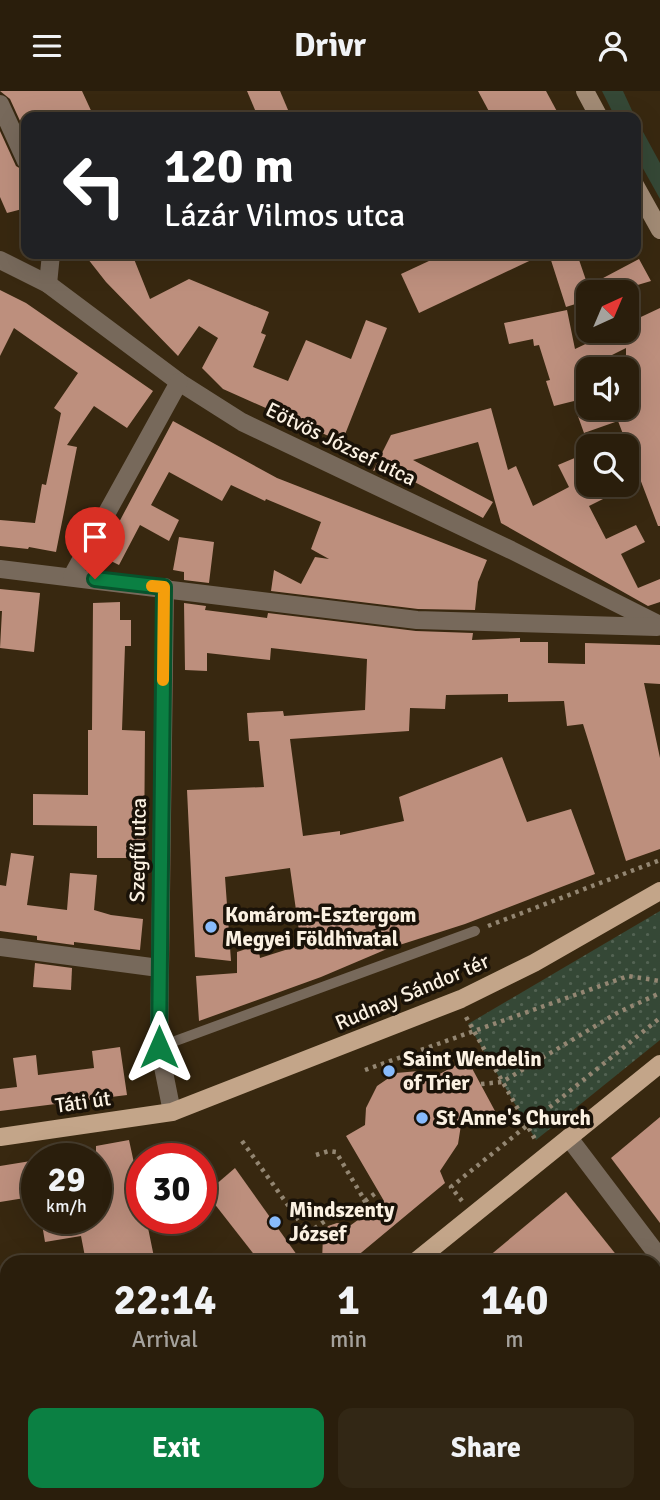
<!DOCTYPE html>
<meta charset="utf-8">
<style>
body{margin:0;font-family:Signika,sans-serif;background:#322715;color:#f1f3f6;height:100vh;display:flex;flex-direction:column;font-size:26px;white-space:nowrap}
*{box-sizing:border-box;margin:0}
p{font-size:23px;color:#a5a29d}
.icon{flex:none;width:38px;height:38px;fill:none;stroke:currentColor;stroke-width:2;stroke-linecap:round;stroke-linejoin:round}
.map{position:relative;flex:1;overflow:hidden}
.drawer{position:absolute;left:0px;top:1164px;width:662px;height:247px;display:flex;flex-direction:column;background:#2a1e0c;border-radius:21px 21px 0 0;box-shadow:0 7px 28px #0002,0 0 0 2px #463c2d}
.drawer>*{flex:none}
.banner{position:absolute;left:21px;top:21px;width:620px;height:147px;border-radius:14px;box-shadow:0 7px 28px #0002,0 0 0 2px #463c2d;background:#202124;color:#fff;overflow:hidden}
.needle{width:46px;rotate:44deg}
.fabs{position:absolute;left:576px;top:189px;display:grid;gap:14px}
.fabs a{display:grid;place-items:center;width:63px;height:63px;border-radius:14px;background:#2a1e0c;box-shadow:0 7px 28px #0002,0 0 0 2px #463c2d;font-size:35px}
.speed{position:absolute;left:21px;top:1052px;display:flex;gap:14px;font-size:35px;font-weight:700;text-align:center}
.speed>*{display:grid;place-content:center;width:91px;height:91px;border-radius:50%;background:#2a1e0c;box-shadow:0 7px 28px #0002,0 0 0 2px #463c2d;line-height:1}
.speed small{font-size:18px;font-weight:400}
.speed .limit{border:10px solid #d22;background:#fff;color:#111}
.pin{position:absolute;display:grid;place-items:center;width:60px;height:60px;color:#fff;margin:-72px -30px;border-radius:50% 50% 50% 0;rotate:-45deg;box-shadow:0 0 7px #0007}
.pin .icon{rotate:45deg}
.me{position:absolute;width:77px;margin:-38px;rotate:0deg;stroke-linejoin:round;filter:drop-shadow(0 0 5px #0008)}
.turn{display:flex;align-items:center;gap:24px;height:147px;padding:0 28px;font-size:32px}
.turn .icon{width:91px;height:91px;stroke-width:2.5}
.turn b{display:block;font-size:49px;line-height:60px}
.eta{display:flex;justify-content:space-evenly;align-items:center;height:119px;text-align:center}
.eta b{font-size:42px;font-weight:700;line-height:49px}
.primary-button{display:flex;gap:14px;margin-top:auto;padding:14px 28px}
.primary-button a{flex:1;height:80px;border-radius:14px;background:#0b8043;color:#fff;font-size:28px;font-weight:700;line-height:80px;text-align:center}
.primary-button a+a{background:#322715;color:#f1f3f6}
header{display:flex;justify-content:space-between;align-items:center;height:91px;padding:0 28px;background:#2a1e0c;font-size:32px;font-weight:700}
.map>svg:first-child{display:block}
</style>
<header><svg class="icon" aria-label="menu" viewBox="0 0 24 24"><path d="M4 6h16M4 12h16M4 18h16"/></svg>Drivr<svg class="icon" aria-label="person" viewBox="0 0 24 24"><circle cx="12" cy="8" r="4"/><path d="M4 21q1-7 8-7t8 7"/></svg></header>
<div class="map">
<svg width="660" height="1409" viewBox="0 0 660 1409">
<defs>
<pattern id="park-dots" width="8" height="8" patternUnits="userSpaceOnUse" patternTransform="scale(1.75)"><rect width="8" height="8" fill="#354836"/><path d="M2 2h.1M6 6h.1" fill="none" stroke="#536353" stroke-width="1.8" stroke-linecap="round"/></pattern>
</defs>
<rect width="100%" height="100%" fill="#382810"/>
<g fill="#354836">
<path d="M602 0H623L635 26H615Z"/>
<path d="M635 26 660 72V108L635 63Z"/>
</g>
<path fill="url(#park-dots)" d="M660 820V949L536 1049 468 933Z"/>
<g fill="#bd8f7d">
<path d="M0 0H82L94 26H26V43L10 8Z"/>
<path d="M247 0H280L291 26H258Z"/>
<path d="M478 0H546L560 26H492Z"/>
<path d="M0 40 16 75 26 81V117L7 122 0 106Z"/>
<path d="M84 163H132L150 208 189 188 269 221 261 242 266 244 253 276 288 290 306 249 351 268 366 229 387 237 342 351 223 298 202 277 218 247 199 235 178 265 106 191Z"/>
<path d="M444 163H544L419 222 401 183Z"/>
<path d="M549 163H577L588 195 639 168 651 190 614 201H588V209L566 216Z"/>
<path d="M0 199 26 212 153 300 127 337 94 315 67 354 77 356 56 461 29 456 28 458 0 455V429L35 432 42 393 46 394 61 322 54 317 78 282 14 237 0 265Z"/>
<path d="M660 217V435H658L618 330 584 342 575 317H626V257L578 281 586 307 554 315 546 290 550 289 539 254 534 255 533 248 509 253 504 232 567 219 575 258 613 240H626V233Z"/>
<path d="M491 317 508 379 516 375 533 415 569 396 558 374 577 366 588 394H631L589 415 606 448 636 434 645 451 621 463 638 497 660 488V511L648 515 501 432 478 351 413 369 493 411 483 427 386 376 373 380 391 344Z"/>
<path d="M173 330 277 387 487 469 478 491 475 519 418 518 271 500 274 479 301 493 315 466 329 468 311 458 321 431 266 408 265 410 231 394 222 410 169 381 151 414 179 429 169 450 140 434 119 474 101 465Z"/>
<path d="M179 446 214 451 209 492 184 489V481L173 479Z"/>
<path d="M0 498 40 502 34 561 0 557 2 520H0Z"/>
<path d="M120 511V529H131V555H125L122 639 145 640 144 767H97V735L33 734V703L88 704V639H92L93 512Z"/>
<path d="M184 512 206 515 205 519 267 527 268 522 416 540 473 542 472 549 520 547V551H548V572L585 573V552L660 554V593L644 592 660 667V758L626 770 583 633 567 635 564 610 508 611V603L446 604 445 618 410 617 409 640 290 648 303 745 340 740V744L404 730 399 706 502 666 527 731 571 718 595 783 465 833 387 858 321 886 199 930 196 885 237 882V861L258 854 260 867 301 854 290 777 225 786 231 870 195 866 187 699 264 696 259 650H249L247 622 283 620 284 625 365 619 367 568 271 557 270 569 207 562V580L185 579Z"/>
<path d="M11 762 34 765 27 814 67 819 70 782 97 784 94 819 111 824 143 828 140 859 74 851V854L37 849V845L0 840V794L6 795Z"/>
<path d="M35 872 72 877 71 899 33 896Z"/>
<path d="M120 956 127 1004 0 1020V998L17 996 13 967 36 964 38 984 94 977 92 960Z"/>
<path d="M467 968 495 1020 461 1034 458 1053 440 1080 445 1092 350 1171H322L323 1144 328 1135 337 1132 351 1134 384 1110 346 1045 365 1034 366 1017 377 995 396 982 419 980 436 985Z"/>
<path d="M660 1026V1132L611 1067Z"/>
<path d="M129 1049 142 1109V1127H146L155 1171H133L130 1166 104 1171H86L81 1145 45 1151 41 1127H96V1055Z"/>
<path d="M37 1069V1105L0 1111V1075Z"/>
<path d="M235 1077 302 1171H260L206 1102Z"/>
<path d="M566 1101 622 1171H482Z"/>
</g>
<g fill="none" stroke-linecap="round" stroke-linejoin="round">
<g stroke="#938672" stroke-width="4.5" stroke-dasharray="3.5 5" stroke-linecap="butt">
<path d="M488 835 660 769"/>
<path d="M466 926 536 1050"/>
<path d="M365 979 628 885 660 890"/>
<path d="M481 993 502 991 617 922 660 902"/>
<path d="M242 1050 305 1138 311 1140 347 1114 356 1117 362 1126"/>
<path d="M316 1064 329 1060 336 1061 365 1110 356 1117"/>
<path d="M365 1110 377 1101"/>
<path d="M462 1110 451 1096 660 927"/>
</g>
<path stroke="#77695b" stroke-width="10" d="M159 956 475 840"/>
<g stroke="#77695b" stroke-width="18">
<path d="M0 13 26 70"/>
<path d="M0 169 48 193 179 291 242 331 511 459 660 534"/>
<path d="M48 193 51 163"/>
<path d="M0 478 417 529 657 536"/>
<path d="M72 485 179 291"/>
<path d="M165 496 159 956 172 1021"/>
<path d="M0 856 159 877"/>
<path d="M569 1047 660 1167"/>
<path d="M539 1404 544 1409"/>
</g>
<g stroke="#a28b75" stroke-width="18">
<path d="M585 0 599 26"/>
<path d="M635 94 660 139"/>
</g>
<g stroke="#c3a589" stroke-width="18">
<path d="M0 1046 172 1021 461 908 534 872 660 800"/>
<path d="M415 1171 660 973"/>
<path d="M119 1409 126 1404"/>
</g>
</g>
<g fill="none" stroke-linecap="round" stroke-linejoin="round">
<defs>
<path id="route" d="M95 488 164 496 159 956"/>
</defs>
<use href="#route" stroke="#07532c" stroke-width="18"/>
<use href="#route" stroke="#0b8043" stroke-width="12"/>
<path stroke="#f59e0b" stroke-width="12" d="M152 495 164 496 163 589"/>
</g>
<g fill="#88bbfc" stroke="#1a1208" stroke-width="2.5">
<circle cx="211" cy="836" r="7"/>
<circle cx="389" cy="980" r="7"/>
<circle cx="422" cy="1027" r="7"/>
<circle cx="275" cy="1131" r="7"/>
</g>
<g text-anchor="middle" stroke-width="7" stroke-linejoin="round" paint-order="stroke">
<g font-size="21" fill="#fbf1e2" stroke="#1a1208">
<text transform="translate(341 353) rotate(26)" y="7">Eötvös József utca</text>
<text transform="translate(138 759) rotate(-89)" y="7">Szegfű utca</text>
<text transform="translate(412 901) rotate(-23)" y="7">Rudnay Sándor tér</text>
<text transform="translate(83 1011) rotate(-8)" y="7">Táti út</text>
</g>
<g font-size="21" font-weight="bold" fill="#fbf1e2" stroke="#1a1208" text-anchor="start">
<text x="225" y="831">Komárom-Esztergom<tspan x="225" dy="24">Megyei Földhivatal</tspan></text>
<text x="403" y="975">Saint Wendelin<tspan x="403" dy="24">of Trier</tspan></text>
<text x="436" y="1034">St Anne's Church</text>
<text x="289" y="1126">Mindszenty<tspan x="289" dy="24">József</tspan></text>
</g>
</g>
</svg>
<div class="fabs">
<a><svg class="needle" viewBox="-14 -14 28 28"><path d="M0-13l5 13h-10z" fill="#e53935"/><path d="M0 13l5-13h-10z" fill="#a5a29d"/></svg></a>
<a><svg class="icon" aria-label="sound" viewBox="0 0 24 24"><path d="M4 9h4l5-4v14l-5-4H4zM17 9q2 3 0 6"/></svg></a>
<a><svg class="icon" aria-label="search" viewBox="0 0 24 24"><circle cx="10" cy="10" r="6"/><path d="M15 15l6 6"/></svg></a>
</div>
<div class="speed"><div>29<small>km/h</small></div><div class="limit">30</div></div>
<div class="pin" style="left:95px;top:488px;background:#d93025"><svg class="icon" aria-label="arrive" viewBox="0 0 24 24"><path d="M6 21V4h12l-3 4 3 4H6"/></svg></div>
<svg class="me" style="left:159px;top:956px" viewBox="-20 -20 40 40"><path d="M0-17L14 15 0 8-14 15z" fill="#0b8043" stroke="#fff" stroke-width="4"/></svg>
<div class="banner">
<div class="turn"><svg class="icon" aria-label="left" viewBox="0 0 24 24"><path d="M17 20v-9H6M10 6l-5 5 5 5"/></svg><div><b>120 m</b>Lázár Vilmos utca</div></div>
</div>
<section class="drawer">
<div class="eta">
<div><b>22:14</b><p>Arrival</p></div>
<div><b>1</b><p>min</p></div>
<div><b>140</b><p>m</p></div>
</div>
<div class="primary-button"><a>Exit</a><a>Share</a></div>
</section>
</div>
